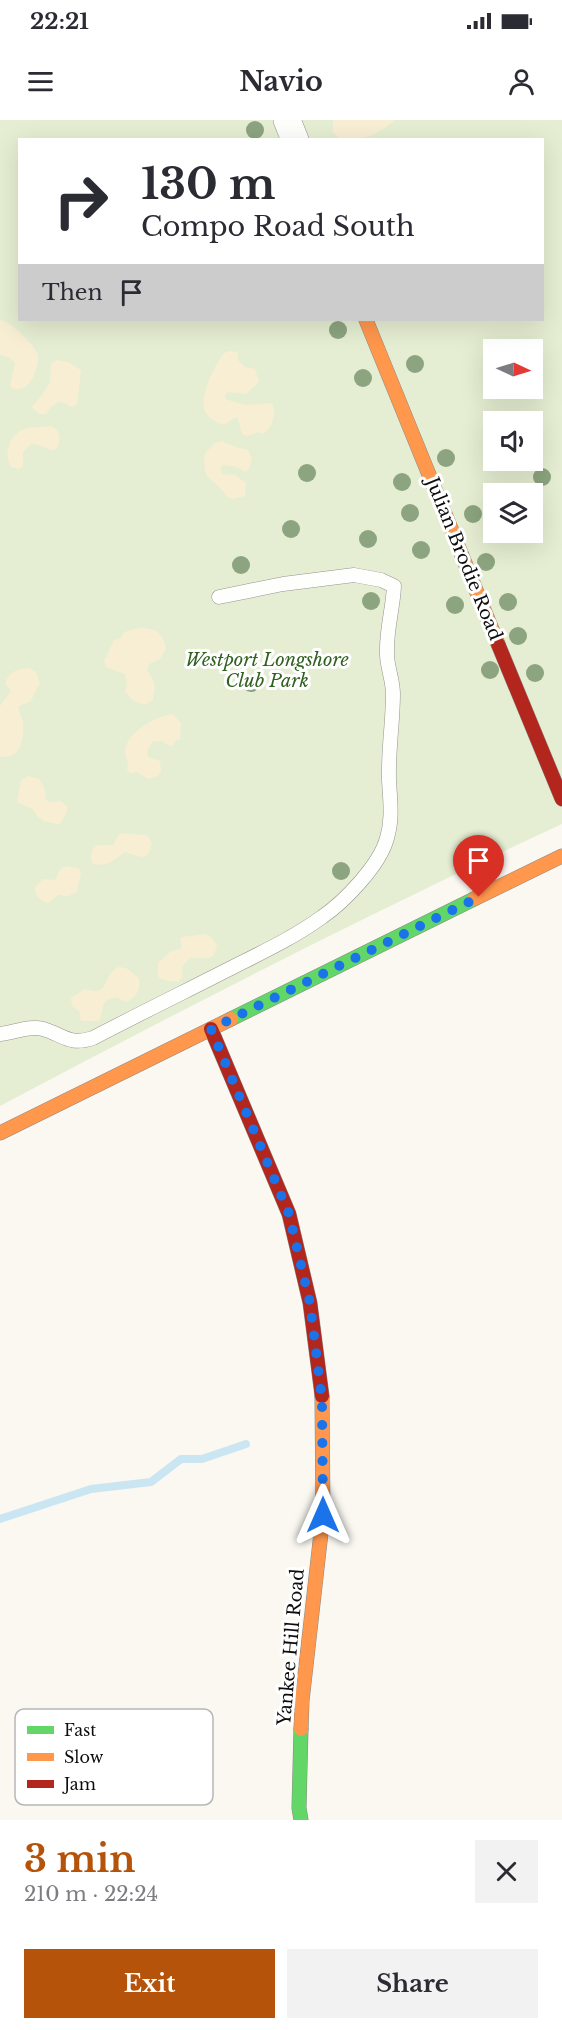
<!DOCTYPE html>
<meta charset="utf-8">
<style>
body{margin:0;font-family:"Libre Baskerville",serif;background:#f2f2f3;color:#2b2b33;height:100vh;display:flex;flex-direction:column;font-size:22px;white-space:nowrap}
*{box-sizing:border-box;margin:0}
p{font-size:20px;color:#7c7c81}
.icon{flex:none;width:33px;height:33px;fill:none;stroke:currentColor;stroke-width:2;stroke-linecap:round;stroke-linejoin:round}
.map{position:relative;height:1700px;overflow:hidden}
.side{display:flex;flex-direction:column;background:#fff;flex:1}
.side>*{flex:none}
.hud{position:absolute;left:18px;top:18px;width:526px;height:183px;border-radius:0px;box-shadow:0 6px 24px #0002;background:#fff;color:#2b2b33;overflow:hidden}
.needle{width:39px;rotate:94deg}
.tools{position:absolute;left:483px;top:219px;display:grid;gap:12px}
.tools a{display:grid;place-items:center;width:60px;height:60px;border-radius:0px;background:#fff;box-shadow:0 6px 24px #0002;font-size:30px}
.pin{position:absolute;display:grid;place-items:center;width:51px;height:51px;color:#fff;margin:-62px -26px;border-radius:50% 50% 50% 0;rotate:-45deg;box-shadow:0 0 6px #0007}
.pin .icon{rotate:45deg}
.me{position:absolute;width:66px;margin:-33px;rotate:0deg;stroke-linejoin:round;filter:drop-shadow(0 0 4px #0008)}
.turn{display:flex;align-items:center;gap:21px;height:126px;padding:0 24px;font-size:27px}
.turn .icon{width:78px;height:78px;stroke-width:2.5}
.turn b{display:block;font-size:42px;line-height:51px}
.then{display:flex;align-items:center;height:57px;padding:0 24px;background:#0003;gap:12px;font-size:22px}
.round{display:grid;place-items:center;flex:none;width:63px;height:63px;border-radius:0px;background:#f2f2f3}
.head{display:flex;align-items:center;justify-content:space-between;height:102px;padding:0 24px}
h1{font-size:36px;font-weight:700;line-height:45px;color:#b45309}
.primary-button{display:flex;gap:12px;margin-top:auto;padding:12px 24px}
.primary-button a{flex:1;height:69px;border-radius:0px;background:#b45309;color:#fff;font-size:24px;font-weight:700;line-height:69px;text-align:center}
.primary-button a+a{background:#f2f2f3;color:#2b2b33}
.status{display:flex;justify-content:space-between;align-items:center;height:42px;padding:0 30px;background:#fff;direction:ltr}
.status svg{height:16px;fill:currentColor}
header{display:flex;justify-content:space-between;align-items:center;height:78px;padding:0 24px;background:#fff;font-size:27px;font-weight:700}
.map>svg:first-child{display:block}
</style>
<div class="status"><b>22:21</b><svg viewBox="0 0 49 12"><path d="M0 12V9h3v3zM5 12V6h3v6zM10 12V3h3v9zM15 12V0h3v12zM26 1h20v11H26zM47 4h2v5h-2z"/></svg></div>
<header><svg class="icon" aria-label="menu" viewBox="0 0 24 24"><path d="M4 6h16M4 12h16M4 18h16"/></svg>Navio<svg class="icon" aria-label="person" viewBox="0 0 24 24"><circle cx="12" cy="8" r="4"/><path d="M4 21q1-7 8-7t8 7"/></svg></header>
<div class="map">
<svg width="562" height="1700" viewBox="0 0 562 1700">
<rect width="100%" height="100%" fill="#faf8f1"/>
<path fill="#e5eed2" fill-rule="evenodd" d="M0 0H562V704C372 792 185 888 0 986ZM20 20H543V200H20ZM494 230H532V268H494ZM494 302H532V340H494ZM494 374H532V412H494Z"/>
<g fill="#f8eed4">
<path d="M333 0H395C381 13 358 24 339 18L333 12Z"/>
<path d="M0 200C14 204 32 222 38 235 39 249 30 273 13 269L10 266 15 243 10 238 0 234Z"/>
<path d="M231 231 238 233V240L245 247 255 249 259 262 246 274 228 272 225 275V279L245 285 272 283C277 292 272 310 262 314L258 312C252 315 249 317 242 314L238 298H234L224 305C216 302 209 299 205 291 199 275 215 245 224 233Z"/>
<path d="M56 240 68 242 81 250 77 284 71 287C60 277 53 283 46 294 39 295 36 292 32 287L44 272 50 262 51 244Z"/>
<path d="M50 306C61 309 61 320 57 329L52 330 32 323 23 332V346L19 349 11 347C4 334 8 317 22 310 26 307 43 307 50 306Z"/>
<path d="M222 321 238 328 247 329 252 338 249 349 246 352 237 347 223 345 220 348 222 354 235 355 246 363 245 376 233 379 227 377C215 356 201 365 205 333L215 323Z"/>
<path d="M140 508C156 508 162 512 166 528L160 539 149 544 147 550C157 565 155 563 153 580L144 585 132 580 125 571 127 565 125 554 106 547 104 541 114 520 121 518C124 509 132 510 140 508Z"/>
<path d="M29 548 36 552 40 563 31 581 19 586C18 593 23 597 23 604 24 620 20 641 0 636V586L11 571 5 563C10 551 17 549 29 548Z"/>
<path d="M173 594 181 603 180 619 176 620 172 627 161 621 152 622 147 632 148 637 160 641 161 651 158 656 148 659 137 652 130 653 127 650C130 641 123 634 126 626 131 610 159 595 173 594Z"/>
<path d="M28 656 39 659 45 669 46 680 50 682 61 681 67 687V692L61 703 57 704 44 701 37 696 34 690 17 682 21 660Z"/>
<path d="M120 713 147 715 152 723C147 745 139 735 125 732 114 739 107 749 92 743L91 737 93 728 98 725H113Z"/>
<path d="M67 746 78 748 81 753 77 772 66 777C55 771 56 780 48 783 40 780 34 776 35 767L43 759 55 760 60 749Z"/>
<path d="M205 814 211 817 217 825 214 835 209 838H190L182 847 183 857 178 862 167 861 158 857V843L170 832 182 828 180 819 182 817Z"/>
<path d="M118 847 126 848 139 858C141 869 137 877 126 882L116 877C99 881 105 888 99 901H81L79 891 72 886 71 878 85 869C112 877 100 857 118 847Z"/>
</g>
<g fill="none" stroke-linecap="round" stroke-linejoin="round">
<path stroke="#cae6f2" stroke-width="8" d="M0 1399 91 1369 151 1362 181 1339H202L246 1324"/>
<defs>
<path id="lane" d="M0 914C13 913 30 905 43 909 64 915 69 926 93 918 141 893 190 869 239 844 267 830 296 816 322 797 344 782 380 745 387 718 393 698 390 680 389 660 388 631 393 602 393 574 393 560 387 547 387 534 386 510 393 489 394 466L381 460 354 455 283 464 219 477"/>
<path id="street" d="M287 0 295 20"/>
<g id="fast">
<path d="M231 899 474 779"/>
<path d="M301 1700 299 1688 301 1609"/>
</g>
<g id="slow">
<path d="M366 200 498 524"/>
<path d="M474 779 562 736"/>
<path d="M0 1013 231 899"/>
<path d="M301 1609 302 1581 323 1395 322 1276"/>
</g>
<g id="jam">
<path d="M498 524 562 679"/>
<path d="M211 909 289 1094 310 1183 322 1276"/>
</g>
</defs>
<use href="#lane" stroke="#949390" stroke-width="15"/>
<use href="#street" stroke="#949390" stroke-width="28"/>
<use href="#fast" stroke="#8a8986" stroke-width="15"/>
<use href="#slow" stroke="#8a8986" stroke-width="15"/>
<use href="#jam" stroke="#8a8986" stroke-width="15"/>
<use href="#lane" stroke="#fefefd" stroke-width="14"/>
<use href="#street" stroke="#fefefd" stroke-width="27"/>
<use href="#fast" stroke="#63d668" stroke-width="14"/>
<use href="#slow" stroke="#ff974d" stroke-width="14"/>
<use href="#jam" stroke="#b3261e" stroke-width="14"/>
</g>
<g fill="#8ca47f">
<circle cx="255" cy="10" r="9"/>
<circle cx="338" cy="210" r="9"/>
<circle cx="415" cy="244" r="9"/>
<circle cx="363" cy="258" r="9"/>
<circle cx="446" cy="338" r="9"/>
<circle cx="307" cy="353" r="9"/>
<circle cx="542" cy="357" r="9"/>
<circle cx="402" cy="362" r="9"/>
<circle cx="410" cy="393" r="9"/>
<circle cx="473" cy="394" r="9"/>
<circle cx="291" cy="409" r="9"/>
<circle cx="368" cy="419" r="9"/>
<circle cx="421" cy="430" r="9"/>
<circle cx="486" cy="442" r="9"/>
<circle cx="241" cy="445" r="9"/>
<circle cx="371" cy="481" r="9"/>
<circle cx="508" cy="482" r="9"/>
<circle cx="455" cy="485" r="9"/>
<circle cx="518" cy="516" r="9"/>
<circle cx="490" cy="550" r="9"/>
<circle cx="535" cy="553" r="9"/>
<circle cx="251" cy="563" r="9"/>
<circle cx="341" cy="751" r="9"/>
</g>
<g fill="none" stroke-linecap="round" stroke-linejoin="round">
<path stroke="#1a73e8" stroke-width="10" stroke-dasharray="0 18" d="M323 1395 322 1280 310 1183 289 1094 211 909 479 777"/>
</g>
<g text-anchor="middle" stroke-width="6" stroke-linejoin="round" paint-order="stroke">
<g font-size="18" fill="#0d0d0d" stroke="#fff">
<text transform="translate(464 439) rotate(68)" y="6">Julian Brodie Road</text>
<text transform="translate(291 1527) rotate(-85)" y="6">Yankee Hill Road</text>
</g>
<g font-size="18" font-style="italic" fill="#326021" stroke="#fff">
<text x="267" y="546">Westport Longshore<tspan x="267" dy="21">Club Park</tspan></text>
</g>
</g>
<rect x="15" y="1589" width="198" height="96" rx="9" fill="#fff" stroke="#b6b6b6" stroke-width="1.5"/>
<rect x="27" y="1606" width="27" height="8" fill="#63d668"/>
<rect x="27" y="1633" width="27" height="8" fill="#ff974d"/>
<rect x="27" y="1660" width="27" height="8" fill="#b3261e"/>
<g font-size="16" fill="#0d0d0d">
<text x="64" y="1616">Fast</text>
<text x="64" y="1643">Slow</text>
<text x="64" y="1670">Jam</text>
</g>
</svg>
<div class="tools">
<a><svg class="needle" viewBox="-14 -14 28 28"><path d="M0-13l5 13h-10z" fill="#e53935"/><path d="M0 13l5-13h-10z" fill="#7c7c81"/></svg></a>
<a><svg class="icon" aria-label="sound" viewBox="0 0 24 24"><path d="M4 9h4l5-4v14l-5-4H4zM17 9q2 3 0 6"/></svg></a>
<a><svg class="icon" aria-label="layers" viewBox="0 0 24 24"><path d="M12 4l9 5-9 5-9-5zM3 14l9 5 9-5"/></svg></a>
</div>
<div class="pin" style="left:479px;top:777px;background:#d93025"><svg class="icon" aria-label="arrive" viewBox="0 0 24 24"><path d="M6 21V4h12l-3 4 3 4H6"/></svg></div>
<svg class="me" style="left:323px;top:1395px" viewBox="-20 -20 40 40"><path d="M0-17L14 15 0 8-14 15z" fill="#1a73e8" stroke="#fff" stroke-width="4"/></svg>
<div class="hud">
<div class="turn"><svg class="icon" aria-label="right" viewBox="0 0 24 24"><path d="M7 20v-9h11M14 6l5 5-5 5"/></svg><div><b>130 m</b>Compo Road South</div></div>
<div class="then">Then<svg class="icon" aria-label="arrive" viewBox="0 0 24 24"><path d="M6 21V4h12l-3 4 3 4H6"/></svg></div>
</div>
</div>
<section class="side">
<div class="head"><div><h1>3 min</h1><p>210 m · 22:24</p></div><a class="round"><svg class="icon" aria-label="close" viewBox="0 0 24 24"><path d="M6 6l12 12M18 6L6 18"/></svg></a></div>
<div class="primary-button"><a>Exit</a><a>Share</a></div>
</section>
